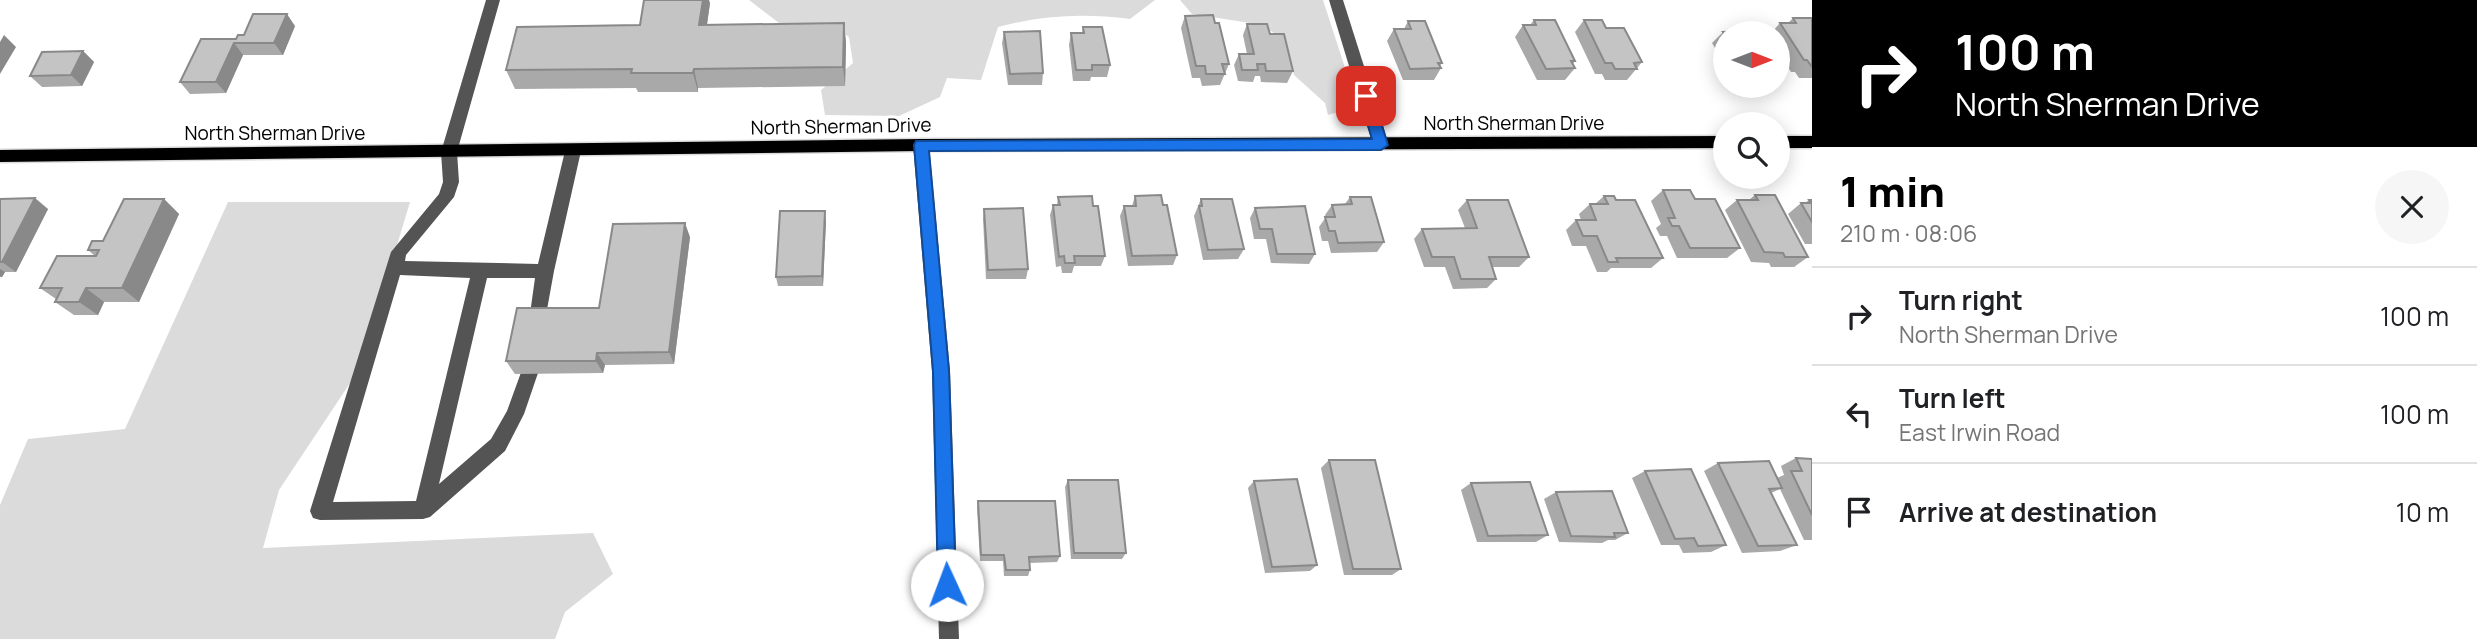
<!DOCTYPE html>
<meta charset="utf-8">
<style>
body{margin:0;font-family:Manrope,sans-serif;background:#f6f6f6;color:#202124;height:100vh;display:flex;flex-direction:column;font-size:26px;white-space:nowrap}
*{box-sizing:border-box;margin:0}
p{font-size:23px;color:#757577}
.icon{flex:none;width:38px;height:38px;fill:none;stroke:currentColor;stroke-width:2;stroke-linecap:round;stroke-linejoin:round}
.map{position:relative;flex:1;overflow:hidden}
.side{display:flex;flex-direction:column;background:#fff;width:665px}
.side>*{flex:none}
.banner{background:#000;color:#fff;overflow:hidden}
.needle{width:46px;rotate:90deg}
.fabs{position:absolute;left:1713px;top:21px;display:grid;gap:14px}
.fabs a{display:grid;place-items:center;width:77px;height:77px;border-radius:50%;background:#fff;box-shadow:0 4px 18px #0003;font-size:35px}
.pin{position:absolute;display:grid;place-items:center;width:60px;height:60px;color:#fff;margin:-30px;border-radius:14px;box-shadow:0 4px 10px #0006}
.me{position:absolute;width:77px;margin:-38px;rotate:358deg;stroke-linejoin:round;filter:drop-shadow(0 0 5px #0008)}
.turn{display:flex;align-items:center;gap:24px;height:147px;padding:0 28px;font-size:32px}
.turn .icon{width:91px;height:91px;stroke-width:2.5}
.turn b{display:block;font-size:49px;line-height:60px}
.round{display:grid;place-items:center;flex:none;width:74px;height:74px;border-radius:37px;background:#f6f6f6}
.headline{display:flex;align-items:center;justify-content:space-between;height:119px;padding:0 28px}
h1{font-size:42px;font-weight:800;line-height:52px;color:#000}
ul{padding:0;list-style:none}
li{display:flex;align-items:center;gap:21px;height:98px;padding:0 28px;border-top:2px solid #e0e0e0}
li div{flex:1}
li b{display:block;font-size:26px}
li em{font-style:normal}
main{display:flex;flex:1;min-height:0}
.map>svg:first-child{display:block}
</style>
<main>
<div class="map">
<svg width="1812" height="639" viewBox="0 0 1812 639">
<rect width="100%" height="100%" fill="#fff"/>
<g fill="#dbdbdb">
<path d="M749 0H1155L1130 19C1083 13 1043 15 998 27L981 80 947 78 940 97 899 116 825 115 821 90 853 63 849 37 830 24 779 23Z"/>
<path d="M1180 0H1323L1348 77 1349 109 1328 115 1325 103 1294 75 1286 42 1263 25 1192 14Z"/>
<path d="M228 202H410L360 368 279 490 263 548 593 533 613 574 565 612 555 639H0V505L28 439 125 429Z"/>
</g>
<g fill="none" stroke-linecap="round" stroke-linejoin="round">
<defs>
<g id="major">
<path d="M1726 136V148L921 151 0 162V150L921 139Z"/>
<rect x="1778" y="136" width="34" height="12"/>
</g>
</defs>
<use href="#major" stroke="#dbdbdb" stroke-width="3"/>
<g fill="#545454" fill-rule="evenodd">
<path d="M486 0H500L457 152 459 182 454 197 406 255 405 261 538 264 565 151 573 145 581 151 554 271 544 326 538 329 532 326 529 321 535 278H487L439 484 491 439 507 411 523 367 529 365 535 367 538 373 524 414 505 451 430 517 423 519 320 520 313 518 310 511 391 252 439 194 443 182 441 152ZM400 275 470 278 416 501 333 502Z"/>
<path d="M1329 0H1343L1389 145 1387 149H1375L1373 145Z"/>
<path d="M921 139 929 145 950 371 959 639H939L932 371 913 145Z"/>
</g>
<use href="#major" fill="#000" fill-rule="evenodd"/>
</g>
<g fill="#a9a9a9">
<path d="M710 3 707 25 844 23 846 43 845 86 698 88V92H638L636 88 515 89 506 70Z"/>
<path d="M1185 16 1229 64 1220 85 1202 86 1200 78H1192L1181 28Z"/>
<path d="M1793 18H1812V78H1799L1795 72H1791L1778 50V33H1771L1780 23H1788Z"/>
<path d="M1534 20 1575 61 1573 64 1575 68 1565 80H1537L1515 37 1523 25H1530Z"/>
<path d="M1584 20 1606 28 1642 62 1627 80H1605L1602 74H1595L1575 32Z"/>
<path d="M1408 21 1442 63 1440 66 1441 68 1434 80H1403L1387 41 1394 29H1404Z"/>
<path d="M1247 24 1270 34 1293 71 1287 83 1261 82 1260 76H1255L1253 82 1238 81 1234 65 1239 54H1247L1243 35Z"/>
<path d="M295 26 283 55H243L226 93 190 94 180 82 244 35Z"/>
<path d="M1083 27 1110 65 1107 77H1091L1090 81H1073L1069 45 1071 33H1082Z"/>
<path d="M1004 32 1043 73 1042 85H1008L1002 43Z"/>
<path d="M1723 32 1726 33V66L1712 43Z"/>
<path d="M83 51 94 62 82 86 42 87 30 76Z"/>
<path d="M1663 190 1695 199 1740 248 1727 258H1677L1667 236H1660L1656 228 1661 224 1651 201Z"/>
<path d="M1755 195 1808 257 1794 267H1771L1769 263 1751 262 1725 210 1737 200H1749Z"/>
<path d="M1135 196 1163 205 1177 255 1173 265 1128 266 1120 216 1124 206H1132Z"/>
<path d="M1604 196 1616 200 1663 258 1651 268H1611L1607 272H1597L1586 246H1572L1566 230 1576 220H1581L1579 214 1590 204H1595Z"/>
<path d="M1058 197 1093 206 1105 256 1101 266H1074L1072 273H1062L1061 266 1056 267 1050 215 1053 205H1057Z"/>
<path d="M1350 197 1384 242 1377 252 1331 253 1328 241H1322L1319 227 1326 217 1325 215 1332 205 1345 204Z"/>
<path d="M0 199 48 209 16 272H5L2 277H0Z"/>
<path d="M164 199 179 214 139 302H104L98 315H74L55 302 56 299 40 288 95 256 88 250Z"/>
<path d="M1201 199 1244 249 1238 259 1203 260 1194 216Z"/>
<path d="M1467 200 1529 257 1519 267H1492L1496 279 1487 288 1453 289 1445 267H1424L1414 239 1422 229 1465 228 1458 210Z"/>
<path d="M1809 200H1812V244H1805L1788 214 1801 203H1805Z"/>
<path d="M1255 208 1315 254 1309 264 1271 263 1266 239H1254L1250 218Z"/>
<path d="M984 209 1028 269 1026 279H986L983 219Z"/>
<path d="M826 221 823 286H778L776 277Z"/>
<path d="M690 237 674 364 605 365 603 373 515 374 506 361 599 308Z"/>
<path d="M1796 458 1812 459V540H1804L1780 489 1771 493 1797 545 1780 551 1742 553 1704 471 1718 463 1777 478 1784 475 1781 466Z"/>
<path d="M1329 460 1401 569 1392 575H1344L1321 468Z"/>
<path d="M1645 471 1726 545 1711 552 1683 553 1679 545H1661L1632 478Z"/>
<path d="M1068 480 1126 553 1122 559H1071L1065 487Z"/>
<path d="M1254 481 1317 565 1310 571 1265 573 1248 488Z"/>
<path d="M1471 483 1548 535 1536 542H1477L1461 490Z"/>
<path d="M1556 492 1628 533 1615 540H1608L1602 543 1559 542 1544 499Z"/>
<path d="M978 501 1060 556 1057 562 1029 563 1030 570 1028 576H1004L1003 561H980L977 508Z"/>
</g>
<g fill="#898989">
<path d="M703 0H709L710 3 704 44 699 25Z"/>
<path d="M287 14 295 26 283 55 274 43Z"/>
<path d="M844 23 846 43 845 86 843 67Z"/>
<path d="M4 35 16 47 0 74V42Z"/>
<path d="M234 43 243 55 226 93 216 82Z"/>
<path d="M83 51 94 62 82 86 71 75Z"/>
<path d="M694 69 698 88V92L693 73Z"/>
<path d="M35 198 48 209 16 272 2 262Z"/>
<path d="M164 199 179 214 139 302 122 288Z"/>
<path d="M825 211 826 221 823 286 822 276Z"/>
<path d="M685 223 690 237 674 364 669 352Z"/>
<path d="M0 269 5 272 2 277 0 276Z"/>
<path d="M86 288 104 302 98 315 79 302Z"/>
<path d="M597 353 605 365 603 373 596 361Z"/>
</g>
<g fill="#c4c4c4" stroke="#898989" stroke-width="2">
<path d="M644 0H703L699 25 844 23 843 67 694 69 693 73H631L632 69 506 70 517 27 640 25Z"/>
<path d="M253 14H287L274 43H234L216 82H180L201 39H236L238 35H244Z"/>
<path d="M1213 15 1215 23H1219L1229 64H1222L1225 74H1206L1205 66H1196L1185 16Z"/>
<path d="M1793 18H1812V67L1807 60H1804L1780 23H1796Z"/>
<path d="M1534 20H1555L1575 61H1571L1575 68 1546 69 1523 25H1536Z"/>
<path d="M1584 20H1602L1606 28H1624L1642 62 1634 63 1637 69H1615L1612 63H1605Z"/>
<path d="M1408 21H1425L1442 63H1438L1441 68 1410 69 1394 29H1411Z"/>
<path d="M1247 24H1267L1270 34H1284L1293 71H1266L1265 64H1257L1258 70H1242L1239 54H1254Z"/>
<path d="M1083 27H1102L1110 65H1092V70H1076L1071 33H1084Z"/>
<path d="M1040 31 1043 73 1010 74 1004 32Z"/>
<path d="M1757 31 1758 33H1726V36L1723 32Z"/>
<path d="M83 51 71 75 30 76 42 52Z"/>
<path d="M1663 190H1690L1695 199H1715L1740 248H1690L1679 226H1672L1668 218H1675Z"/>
<path d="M1161 195 1163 205H1167L1177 255 1132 256 1124 206H1136L1135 196Z"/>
<path d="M1755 195H1775L1808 257H1785L1783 253 1764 252 1737 200H1758Z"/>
<path d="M1092 196 1093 206H1098L1105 256H1074L1075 263H1065L1064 256 1059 257 1053 205H1060L1058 197Z"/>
<path d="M1604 196H1614L1616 200H1635L1663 258H1616L1618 262H1608L1597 236H1583L1576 220H1596L1590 204H1608Z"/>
<path d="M1350 197H1371L1384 242 1338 243 1335 231H1329L1325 217H1335L1332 205 1352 204Z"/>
<path d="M35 198 2 262H0V199Z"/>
<path d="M124 199H164L122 288H86L79 302H55L62 288H40L57 256H96L99 250H88L92 241H103Z"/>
<path d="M1201 199H1232L1244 249 1208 250 1199 206H1202Z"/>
<path d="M1467 200H1508L1529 257H1489L1496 279H1461L1454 257H1432L1422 229 1477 228Z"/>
<path d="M1809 200H1812V222L1801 203H1811Z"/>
<path d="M1305 206 1315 254H1277L1272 229H1260L1255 208Z"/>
<path d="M1023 208 1028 269 988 270 984 209Z"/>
<path d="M780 211H825L822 276 776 277Z"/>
<path d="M685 223 669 352 597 353 596 361H506L517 308H599L613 224Z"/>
<path d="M1796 458 1812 459V515L1791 471H1802Z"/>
<path d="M1329 460H1375L1401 569H1353Z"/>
<path d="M1769 461 1782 488 1769 489 1797 545 1758 546 1718 463Z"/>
<path d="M1691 469 1726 545 1698 546 1694 538 1675 539 1645 471Z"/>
<path d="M1297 479 1317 565 1272 567 1254 481Z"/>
<path d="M1068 480H1118L1126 553H1074Z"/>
<path d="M1530 482 1548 535 1488 536 1471 483Z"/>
<path d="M1612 491 1628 533H1614L1615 537 1571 536 1556 492Z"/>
<path d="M978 501H1055L1060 556 1029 557 1030 570H1006L1004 555H981Z"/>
</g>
<path fill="#1a73e8" stroke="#114b97" stroke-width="2" d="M1366 91 1373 96 1388 145 1381 150 929 151 949 371 956 585 954 592 947 595 941 592 938 585 933 371 914 145 916 141 1372 139 1359 96Z"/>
<g text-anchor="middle" stroke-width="6" stroke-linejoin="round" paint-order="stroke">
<g font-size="19" fill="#000" stroke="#fff">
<text x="1514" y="130">North Sherman Drive</text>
<text transform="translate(841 126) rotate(-1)" y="7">North Sherman Drive</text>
<text x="275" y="140">North Sherman Drive</text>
</g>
</g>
</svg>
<div class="fabs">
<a><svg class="needle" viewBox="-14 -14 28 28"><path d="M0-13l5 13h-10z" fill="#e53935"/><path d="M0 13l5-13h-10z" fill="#757577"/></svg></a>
<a><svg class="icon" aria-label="search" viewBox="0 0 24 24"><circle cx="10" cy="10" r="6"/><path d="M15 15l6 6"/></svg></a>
</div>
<div class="pin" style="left:1366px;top:96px;background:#d93025"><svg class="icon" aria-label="arrive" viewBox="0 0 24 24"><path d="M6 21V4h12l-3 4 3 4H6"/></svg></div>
<svg class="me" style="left:947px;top:585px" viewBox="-20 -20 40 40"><circle r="19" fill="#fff"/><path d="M0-13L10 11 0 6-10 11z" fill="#1a73e8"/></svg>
</div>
<section class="side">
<div class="banner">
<div class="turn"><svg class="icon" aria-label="right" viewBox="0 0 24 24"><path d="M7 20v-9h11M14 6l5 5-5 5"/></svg><div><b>100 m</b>North Sherman Drive</div></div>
</div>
<div class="headline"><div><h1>1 min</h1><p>210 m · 08:06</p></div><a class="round"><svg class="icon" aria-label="close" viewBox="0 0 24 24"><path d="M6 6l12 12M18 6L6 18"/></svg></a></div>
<ul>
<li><svg class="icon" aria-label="right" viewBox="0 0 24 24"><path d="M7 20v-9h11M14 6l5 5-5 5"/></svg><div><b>Turn right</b><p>North Sherman Drive</p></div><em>100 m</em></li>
<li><svg class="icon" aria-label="left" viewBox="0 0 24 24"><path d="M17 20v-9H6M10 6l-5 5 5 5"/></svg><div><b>Turn left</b><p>East Irwin Road</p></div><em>100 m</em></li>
<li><svg class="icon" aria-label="arrive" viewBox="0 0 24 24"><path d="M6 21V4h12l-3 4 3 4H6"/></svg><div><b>Arrive at destination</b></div><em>10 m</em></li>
</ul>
</section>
</main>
